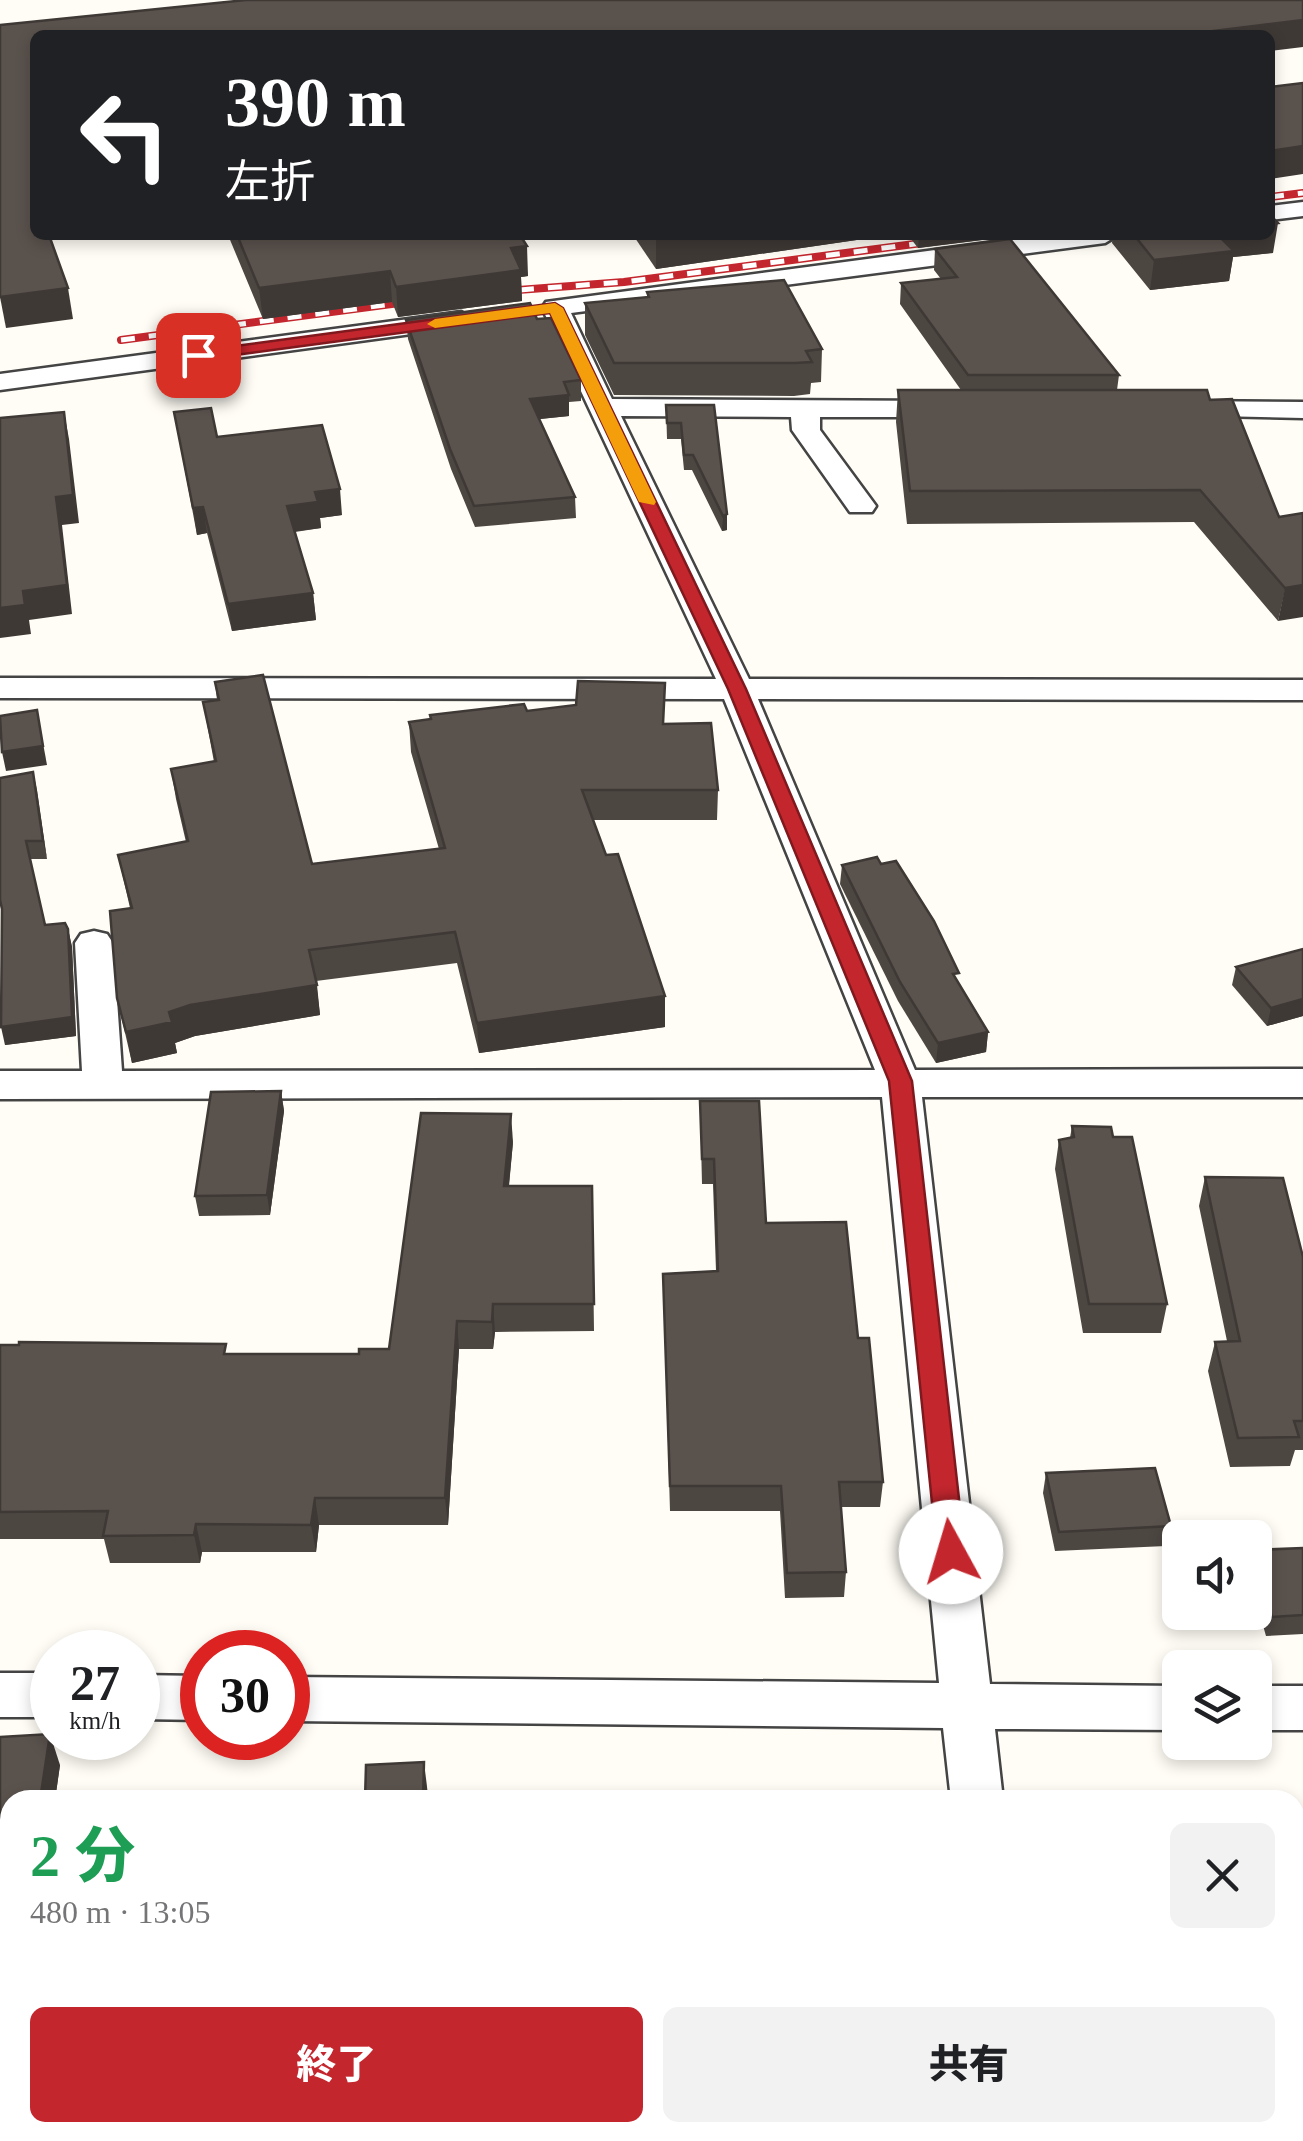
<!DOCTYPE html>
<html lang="ja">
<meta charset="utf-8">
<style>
body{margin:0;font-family:"Times New Roman","Noto Sans JP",serif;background:#f2f2f2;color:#202124;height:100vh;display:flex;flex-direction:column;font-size:38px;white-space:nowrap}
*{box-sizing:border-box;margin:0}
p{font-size:32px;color:#757577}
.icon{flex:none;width:55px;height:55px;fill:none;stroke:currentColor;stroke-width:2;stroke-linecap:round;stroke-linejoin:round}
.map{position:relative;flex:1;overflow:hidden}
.panel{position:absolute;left:0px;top:1790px;width:1305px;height:352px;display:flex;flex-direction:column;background:#fff;border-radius:30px 30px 0 0;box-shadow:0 5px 15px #0003}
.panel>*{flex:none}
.guide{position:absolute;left:30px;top:30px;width:1245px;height:210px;border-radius:15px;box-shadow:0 5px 15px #0003;background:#202124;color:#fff;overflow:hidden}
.fabs{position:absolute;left:1162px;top:1520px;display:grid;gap:20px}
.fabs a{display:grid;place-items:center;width:110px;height:110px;border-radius:15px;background:#fff;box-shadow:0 5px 15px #0003;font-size:50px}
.speed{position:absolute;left:30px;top:1630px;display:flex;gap:20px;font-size:50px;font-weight:700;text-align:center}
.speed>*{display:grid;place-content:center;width:130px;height:130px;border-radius:50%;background:#fff;box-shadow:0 5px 15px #0003;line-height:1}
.speed small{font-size:25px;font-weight:400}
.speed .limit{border:15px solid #d22;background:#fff;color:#111}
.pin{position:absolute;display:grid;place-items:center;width:85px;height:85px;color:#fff;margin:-42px;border-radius:20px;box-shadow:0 5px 15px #0006}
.me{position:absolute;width:110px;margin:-55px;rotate:354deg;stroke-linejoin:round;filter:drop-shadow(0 0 8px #0008)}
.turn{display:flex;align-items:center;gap:35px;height:210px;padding:0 30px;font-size:45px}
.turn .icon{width:130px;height:130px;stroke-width:2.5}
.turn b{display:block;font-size:70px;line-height:85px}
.round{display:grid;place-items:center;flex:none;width:105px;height:105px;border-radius:15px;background:#f2f2f2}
.headline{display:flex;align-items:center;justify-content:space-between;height:170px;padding:0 30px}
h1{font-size:60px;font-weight:800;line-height:75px;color:#1e9e55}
.cta{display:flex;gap:20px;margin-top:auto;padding:20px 30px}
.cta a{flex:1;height:115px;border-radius:15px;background:#c4262e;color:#fff;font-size:40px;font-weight:800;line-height:115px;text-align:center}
.cta a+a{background:#f2f2f2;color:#202124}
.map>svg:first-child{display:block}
</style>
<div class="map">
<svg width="1303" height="2141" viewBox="0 0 1303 2141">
<rect width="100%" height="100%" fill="#fffdf5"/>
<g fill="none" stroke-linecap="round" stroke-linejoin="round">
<defs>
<g id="minor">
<path d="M1303 202V216L1270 220V206Z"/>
<path d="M1047 235H1118L1105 243 571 313 612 399 948 401 958 403 962 409 958 415 948 417H820V430L876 506 872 512H850L792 430 791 417 621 416 749 679 1303 680V700L758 699 915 1070 1303 1069V1097H922L990 1684 1180 1686V1730L995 1729 1003 1800H951L943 1728 288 1721V1677L939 1683 882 1097 0 1099V1071H82L75 943 81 934 94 931 107 934 113 943 122 1071 875 1070 724 699 0 698V678L716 679 542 308 546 302Z"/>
<path d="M461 312 474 320 470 326 0 390V374Z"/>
<path d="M1181 401 1303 402V418L1171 415 1167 409 1171 403Z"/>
<rect x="0" y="1673" width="52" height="44"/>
<path d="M138 1675 202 1676V1720L138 1719Z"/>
<rect x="1255" y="1686" width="48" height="44"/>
<path d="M983 2132H1041L1043 2141H983Z"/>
</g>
</defs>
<use href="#minor" stroke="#444" stroke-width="5"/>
<use href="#minor" fill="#fff" fill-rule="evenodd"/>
<defs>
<g id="rail">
<path d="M1270 197 1303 193"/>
<path d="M492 292 624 282 983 235"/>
<path d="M121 340 422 300"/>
</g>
</defs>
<use href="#rail" stroke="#c4262e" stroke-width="8"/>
<use href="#rail" stroke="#fff" stroke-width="5" stroke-dasharray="14" stroke-linecap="butt"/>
</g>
<g fill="#4d4742">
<path d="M228 235H520L528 276 521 277 522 301 398 317 392 302 263 319Z"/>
<path d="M633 235H891L656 269Z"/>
<path d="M908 235H991L990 239 918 248Z"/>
<path d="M1113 235H1270L1273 253 1233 257 1229 281 1150 290 1112 243Z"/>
<path d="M935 249 1119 375 1117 390 1210 400 1279 517 1303 513 1278 621 1194 522 907 524 896 422 898 390H961L900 304 901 283 941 279 934 270Z"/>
<path d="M647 292 822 349 821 382 811 383 810 394 794 396 614 395 585 335V303L647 297Z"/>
<path d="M537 319 581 380V401L569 402V416L539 419 575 497 576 518 475 527 451 469 408 339 406 320Z"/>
<path d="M666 405H714L727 514V530L722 531 692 470H684L681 439H667Z"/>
<path d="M174 412 217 437 342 515 320 518 321 528 295 532 313 593 316 620 232 631 207 533 197 535Z"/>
<path d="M215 682 312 864 439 849 411 752 409 722 527 711 664 724 718 790 717 820H593L606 855 665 996V1027L479 1053 457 963 316 981 320 1015 195 1036 175 1043 177 1053 132 1063 117 998 130 908 118 855 186 842 176 799 171 769 214 762 203 702 217 700Z"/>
<path d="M33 772 47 859H30L45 925 68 929 72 947 76 1036 5 1045 2 909Z"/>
<path d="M842 865 958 982 988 1032 986 1052 936 1063 898 1001 840 884Z"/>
<path d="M1303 949V1016L1267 1026 1232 985 1236 967Z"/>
<path d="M281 1091 284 1111 270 1215 199 1216 195 1196Z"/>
<path d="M700 1101 766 1223 858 1338 883 1482 880 1507H841L846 1572 844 1597 785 1598 780 1511H670L663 1274 716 1271 713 1184H702Z"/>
<path d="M1072 1126 1113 1137 1167 1304 1161 1333H1083L1055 1169 1059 1140 1070 1138Z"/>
<path d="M513 1142 509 1186H592L594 1331 495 1332 493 1349H459L448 1525H319L316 1552H202L200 1563H110L104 1539H0V1345L228 1354H359L389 1349Z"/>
<path d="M1205 1177 1303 1257V1450H1295L1290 1466 1230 1467 1208 1371 1215 1342 1227 1341 1199 1206Z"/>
<path d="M1046 1473 1171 1526 1166 1546 1055 1551 1043 1493Z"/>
<path d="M1303 1548V1634L1266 1636 1255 1597V1550Z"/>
<path d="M0 1737 60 1765 55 1800H10V2119L0 2120Z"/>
</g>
<g fill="#3f3936">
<path d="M1303 20V47L1270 51V35H1181Z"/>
<path d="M1303 146V174L1270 179V151Z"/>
<path d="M1278 223 1273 253 1233 257 1229 281 1150 290 1154 260 1213 235H1270V224Z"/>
<path d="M680 235H891L656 269V238Z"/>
<path d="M919 235H991L990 239 918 248Z"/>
<path d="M527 246 528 276 521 277 522 301 398 317 396 287 511 248Z"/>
<path d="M390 271 392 302 263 319 259 288Z"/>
<path d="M68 288 73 319 6 328 0 297Z"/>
<path d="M569 395V416L531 420 530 399Z"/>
<path d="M64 412 69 439 79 523 62 525 72 614 29 620 31 634 0 638V608L56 497Z"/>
<path d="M340 489 342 515 320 518 321 528 290 532 287 506 315 492Z"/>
<path d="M203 507 207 533 197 535 193 508Z"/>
<path d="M727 514V530L722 531 723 516Z"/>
<path d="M1303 585V617L1278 621 1285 588Z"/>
<path d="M313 593 316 620 232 631 228 604Z"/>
<path d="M37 710 47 765 6 771 2 752Z"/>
<path d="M33 772 37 790 47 859 43 841Z"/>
<path d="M68 929 72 947 76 1036 5 1045 1 1027Z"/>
<path d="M317 985 320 1015 195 1036 175 1043 177 1053 132 1063 126 1032 169 1012 190 1005Z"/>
<path d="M665 996V1027L479 1053 477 1023Z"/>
<path d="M1303 999V1016L1267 1026 1271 1008Z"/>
<path d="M988 1032 986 1052 936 1063 938 1043Z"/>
<path d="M281 1091 284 1111 270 1215 267 1195Z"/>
<path d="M511 1114 513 1142 506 1214 504 1186Z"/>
<path d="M493 1304 495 1332 493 1349 492 1322Z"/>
<path d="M457 1321 459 1349 448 1525 445 1498Z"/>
<path d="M315 1498 319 1525 316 1552 311 1525Z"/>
<path d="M196 1524 202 1552 200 1563 194 1535Z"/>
<path d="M50 1734 60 1765 55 1800H40Z"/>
<path d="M424 1762 428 1795V1800H423Z"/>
</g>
<g fill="#5a524d" stroke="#3f3936" stroke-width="2.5">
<path d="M246 0H1303V20L1181 35H35V235H49L68 288 0 297V25Z"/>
<path d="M1303 83V146L1270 151V87Z"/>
<path d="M1270 215 1278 223 1270 224Z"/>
<path d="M237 235H520L527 246 511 248 521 270 396 287 390 271 259 288Z"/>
<path d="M654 235H680L656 238Z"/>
<path d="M1134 235H1218L1234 251 1154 260Z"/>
<path d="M1010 239 1119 375H968L901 283 957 277 935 249Z"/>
<path d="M784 280 822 349 806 351 812 362 795 363H614L585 303 649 297 647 292Z"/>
<path d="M530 303 537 319 551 318 581 380 564 382 569 395 530 399 575 497 474 506 450 449 406 320Z"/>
<path d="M898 390H1207L1210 400 1232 399 1279 517 1303 513V585L1285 588 1200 490 910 491Z"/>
<path d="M666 405H714L727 514 723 516 693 455H684L681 423H667Z"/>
<path d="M211 408 217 437 322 425 340 489 315 492 318 502 287 506 313 593 228 604 203 507 193 508 174 412Z"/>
<path d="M64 412 73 495 56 497 67 585 23 591 25 605 0 608V418Z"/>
<path d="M263 675 312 864 445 848 409 722 431 719 430 715 524 704 527 711 576 705 578 681 665 683 663 724 711 723 718 790H582L606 855 618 854 665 996 477 1023 455 932 309 950 317 985 190 1005 169 1012 172 1022 126 1032 117 998 110 911 132 908 118 855 188 841 171 769 216 761 203 702 219 700 215 682Z"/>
<path d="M37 710 43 746 2 752 0 716Z"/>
<path d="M33 772 43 841H26L45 925 65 923 68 929 72 1017 1 1027 2 909 0 900V778Z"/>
<path d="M877 857 881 864 896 861 934 921 959 973 953 974 988 1032 938 1043 900 982 842 865Z"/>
<path d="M1303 949V999L1271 1008 1236 967Z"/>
<path d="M281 1091 267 1195 195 1196 211 1092Z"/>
<path d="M700 1101H759L766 1223 846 1222 858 1338H869L883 1482H839L846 1572 787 1573 781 1486H670L663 1274 718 1271 714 1159H702Z"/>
<path d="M421 1113 511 1114 504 1186H592L594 1304H493L492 1322 457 1321 445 1498H315L311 1525 196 1524 194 1535 103 1536 108 1511 0 1512V1345H19V1342L226 1344 224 1354H359V1349H389Z"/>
<path d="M1072 1126 1111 1127 1113 1137H1132L1167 1304H1089L1059 1140 1074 1137Z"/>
<path d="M1205 1177 1283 1178 1303 1257V1421H1294L1299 1437 1238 1438 1215 1342 1240 1341Z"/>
<path d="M1155 1468 1171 1526 1059 1532 1046 1473Z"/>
<path d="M1303 1548V1615L1272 1617 1255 1558V1550Z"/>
<path d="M50 1734 40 1800H10V2090L0 2091V1737Z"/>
<path d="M424 1762 423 1800H365L366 1765Z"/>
<path d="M1221 1792 1223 1800H1142L1141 1794Z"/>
</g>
<path fill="#c4262e" stroke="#7f191e" stroke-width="2.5" d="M555 303 563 308 746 689 912 1081 965 1552 961 1560 951 1563 941 1560 937 1552 889 1081 728 689 550 313 198 360 190 355 198 351Z"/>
<path fill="#f59e0b" d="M555 303 563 308 656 502 654 505 639 502 550 313 435 328 427 324 435 319Z"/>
</svg>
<div class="fabs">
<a><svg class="icon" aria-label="sound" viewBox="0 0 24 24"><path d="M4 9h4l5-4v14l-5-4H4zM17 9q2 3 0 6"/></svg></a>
<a><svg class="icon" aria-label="layers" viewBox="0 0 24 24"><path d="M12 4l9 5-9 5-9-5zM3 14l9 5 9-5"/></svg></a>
</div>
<div class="speed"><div>27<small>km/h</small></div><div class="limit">30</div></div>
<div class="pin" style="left:198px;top:355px;background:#d93025"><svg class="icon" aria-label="arrive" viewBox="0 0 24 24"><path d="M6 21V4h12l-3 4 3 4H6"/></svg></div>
<svg class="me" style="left:951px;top:1552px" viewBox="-20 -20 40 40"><circle r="19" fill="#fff"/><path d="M0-13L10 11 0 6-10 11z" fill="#c4262e"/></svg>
<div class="guide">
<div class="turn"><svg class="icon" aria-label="left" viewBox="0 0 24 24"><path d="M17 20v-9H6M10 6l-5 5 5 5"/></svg><div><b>390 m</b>左折</div></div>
</div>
<section class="panel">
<div class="headline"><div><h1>2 分</h1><p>480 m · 13:05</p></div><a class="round"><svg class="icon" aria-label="close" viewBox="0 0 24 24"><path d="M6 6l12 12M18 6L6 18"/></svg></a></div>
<div class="cta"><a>終了</a><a>共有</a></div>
</section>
</div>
